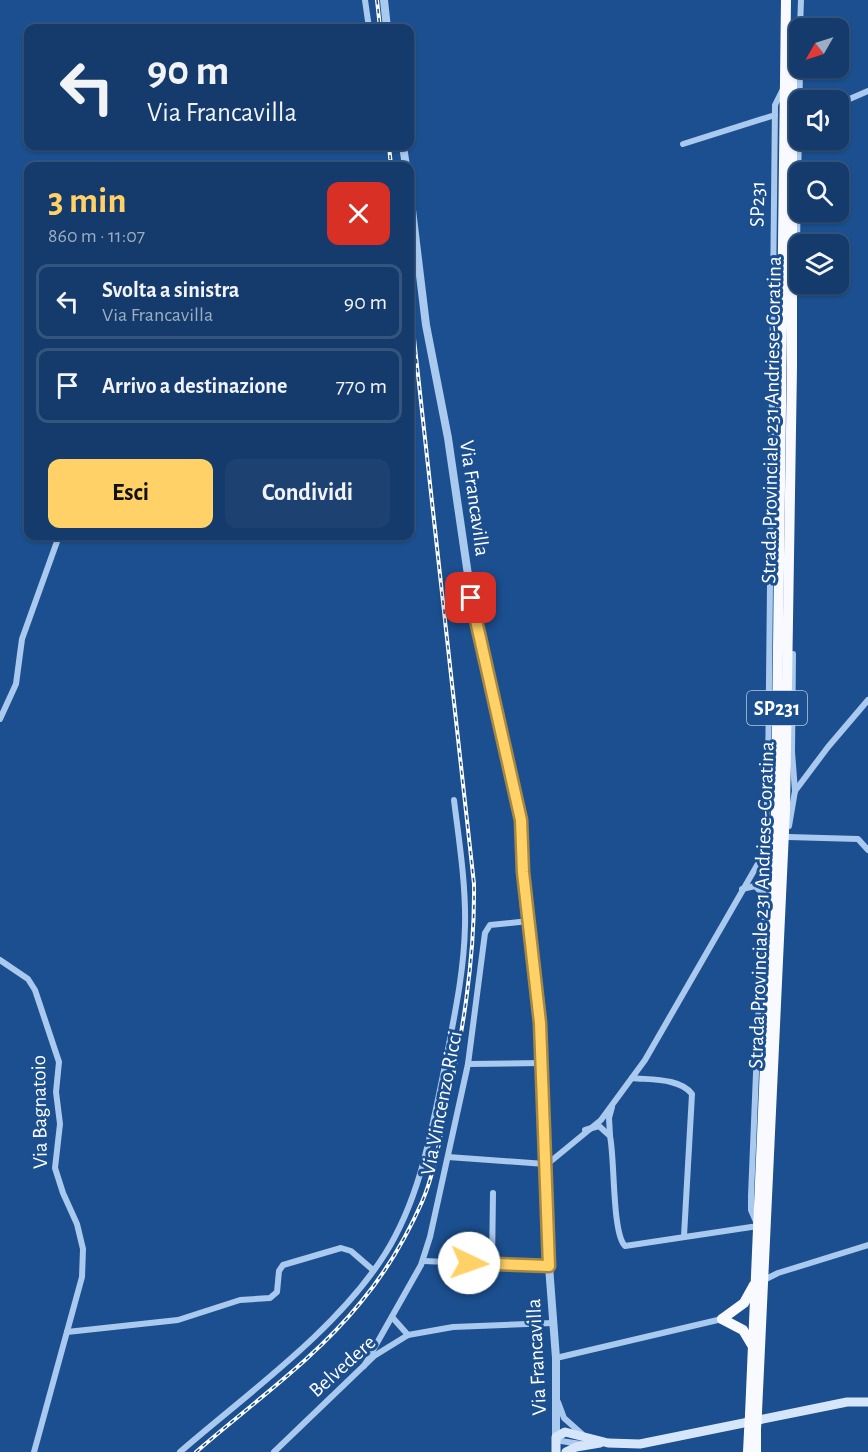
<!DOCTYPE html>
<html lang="it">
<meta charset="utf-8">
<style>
body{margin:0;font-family:"Alegreya Sans",sans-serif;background:#1d4271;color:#f1f3f6;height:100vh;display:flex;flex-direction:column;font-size:22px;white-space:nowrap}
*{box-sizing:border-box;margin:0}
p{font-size:20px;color:#9dadc1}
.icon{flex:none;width:33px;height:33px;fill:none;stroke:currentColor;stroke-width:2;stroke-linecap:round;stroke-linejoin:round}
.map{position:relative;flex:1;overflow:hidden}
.side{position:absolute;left:24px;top:162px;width:390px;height:378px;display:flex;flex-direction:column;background:#143b6b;border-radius:12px;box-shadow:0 2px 4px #0004,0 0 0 2px #33557e}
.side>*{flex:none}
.top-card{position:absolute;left:24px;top:24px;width:390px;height:126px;border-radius:12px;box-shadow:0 2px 4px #0004,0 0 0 2px #33557e;background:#143b6b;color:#f1f3f6;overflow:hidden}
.needle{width:39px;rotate:231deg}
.tools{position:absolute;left:789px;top:18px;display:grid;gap:12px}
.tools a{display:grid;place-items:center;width:60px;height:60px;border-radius:12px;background:#143b6b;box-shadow:0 2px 4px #0004,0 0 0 2px #33557e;font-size:30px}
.pin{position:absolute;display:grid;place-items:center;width:51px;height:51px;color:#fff;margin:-26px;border-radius:12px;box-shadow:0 3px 9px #0006}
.me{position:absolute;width:66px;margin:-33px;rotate:93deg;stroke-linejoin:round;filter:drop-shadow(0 0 4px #0008)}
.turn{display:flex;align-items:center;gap:21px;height:126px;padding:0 24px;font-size:27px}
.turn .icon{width:78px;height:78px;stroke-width:2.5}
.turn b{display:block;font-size:42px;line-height:51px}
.round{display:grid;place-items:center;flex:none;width:63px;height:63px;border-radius:12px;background:#1d4271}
.overview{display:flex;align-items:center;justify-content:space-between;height:102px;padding:0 24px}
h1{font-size:36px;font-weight:600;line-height:45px;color:#ffd166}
.primary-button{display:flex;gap:12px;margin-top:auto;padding:12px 24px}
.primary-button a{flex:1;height:69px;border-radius:12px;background:#ffd166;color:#111;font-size:24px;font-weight:600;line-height:69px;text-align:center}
.primary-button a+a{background:#1d4271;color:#f1f3f6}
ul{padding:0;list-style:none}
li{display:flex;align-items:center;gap:18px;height:75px;margin:0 12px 9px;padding:0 12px;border:3px solid #33557e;border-radius:12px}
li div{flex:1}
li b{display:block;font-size:22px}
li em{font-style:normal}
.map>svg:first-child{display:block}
</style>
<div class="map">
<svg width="868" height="1452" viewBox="0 0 868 1452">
<rect width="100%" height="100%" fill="#1b4f8f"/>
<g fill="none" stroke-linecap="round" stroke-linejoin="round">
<g stroke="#a9c9ee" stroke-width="6">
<path d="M365 0 369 28"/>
<path d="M800 28 801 0"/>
<path d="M838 104 868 91"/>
<path d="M683 144 775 115"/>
<path d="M797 245 800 68"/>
<path d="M793 654 792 752 795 791"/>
<path d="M0 719 16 684 22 639 59 536"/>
<path d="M789 826 795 791 828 747 868 700"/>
<path d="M788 837 858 839 868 850"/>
<path d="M742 889 755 886 763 894"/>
<path d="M0 960 28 979 35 990 59 1062 56 1092 60 1124 55 1168 63 1193 77 1224 83 1249 82 1277 34 1452"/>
<path d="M468 1064 542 1063"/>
<path d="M632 1078C651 1080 680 1078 692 1094L684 1236"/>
<path d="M585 1130 599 1126 610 1136C615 1160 612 1233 625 1246L758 1226 751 1210V1196L768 778 775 105 783 89"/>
<path d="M610 1135 609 1118 612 1107"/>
<path d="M448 1157 545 1164"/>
<path d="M545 1166 601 1120 645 1060 763 855"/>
<path d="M423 1261 549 1266"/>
<path d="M492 1264 493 1193"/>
<path d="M764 1280 778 1273 868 1245"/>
<path d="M392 1317 408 1335"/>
<path d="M67 1332 178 1320 240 1300 270 1298 277 1292 279 1271 283 1265 341 1248 351 1251 373 1270"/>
<path d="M556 1358 722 1319"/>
<path d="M364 1366 421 1265 430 1237 468 1064 485 933 490 925 529 921"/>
<path d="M558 1402 564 1418 582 1434"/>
<path d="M556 1437 561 1441 581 1444"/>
<path d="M180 1452C248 1393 337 1330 385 1254 420 1198 431 1133 444 1070 453 1022 464 975 465 926 466 884 459 841 454 800"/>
<path d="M274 1452 374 1356 408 1335 453 1327 553 1323"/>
</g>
<g stroke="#a9c9ee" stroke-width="8">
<path d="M384 0 387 28"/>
<path d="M403 146 406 166"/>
<path d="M410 193 426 325 448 438 474 616 521 820 523 872 540 1023 549 1266 556 1358V1437"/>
</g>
<g stroke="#d6e6fa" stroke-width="9">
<path d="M556 1452V1437L565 1432 608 1443 640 1444 847 1402H868"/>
<path d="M566 1452 576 1447 600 1443"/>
</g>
<g stroke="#f8faff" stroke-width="10">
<path d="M722 1319 744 1303 754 1285"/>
<path d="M722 1319 743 1330 752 1345"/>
<path d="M757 1412 785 810 792 367V36"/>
<path d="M750 1415 776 811 786 0"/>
<path d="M748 1452 749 1432"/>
<path d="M756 1452V1429"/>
</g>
<defs>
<g id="rail">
<path d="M377 0 380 28"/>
<path d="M389 146 391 166"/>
<path d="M196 1452C251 1404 314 1360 361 1302 386 1272 406 1238 422 1202 434 1174 439 1143 445 1114 462 1038 475 961 474 884L410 302"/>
</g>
</defs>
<use href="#rail" stroke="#fff" stroke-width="4"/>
<use href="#rail" stroke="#1b4f8f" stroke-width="1.5" stroke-dasharray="4.5" stroke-linecap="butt"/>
<g stroke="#f8faff" stroke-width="10">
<path d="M756 1429 757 1412"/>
<path d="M749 1432 750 1415"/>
</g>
</g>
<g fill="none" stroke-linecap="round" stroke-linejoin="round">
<defs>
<path id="route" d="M469 1263 549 1266 540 1023 523 872 521 820 471 598"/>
</defs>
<use href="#route" stroke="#a68842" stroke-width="15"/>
<use href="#route" stroke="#ffd166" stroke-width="10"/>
</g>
<g text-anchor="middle" stroke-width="6" stroke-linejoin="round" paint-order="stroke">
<rect fill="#1b4f8f" stroke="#bbcadd" stroke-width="1.5" x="747" y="691" width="60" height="34" rx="4.5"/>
<g font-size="20" font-weight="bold" fill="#fff">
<text x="777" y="715">SP231</text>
</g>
<g font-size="21" fill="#fff" stroke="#1b4f8f">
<text transform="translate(757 204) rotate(-89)" y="7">SP231</text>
<text transform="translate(771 420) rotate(-89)" y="7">Strada Provinciale 231 Andriese-Coratina</text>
<text transform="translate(475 498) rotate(82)" y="7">Via Francavilla</text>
<text transform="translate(761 905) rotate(-88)" y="7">Strada Provinciale 231 Andriese-Coratina</text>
<text transform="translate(441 1103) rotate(-79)" y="7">Via Vincenzo Ricci</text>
<text transform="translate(39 1112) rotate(-91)" y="7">Via Bagnatoio</text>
<text transform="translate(536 1357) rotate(-93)" y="7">Via Francavilla</text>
<text transform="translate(342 1366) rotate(-42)" y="7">Belvedere</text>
</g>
</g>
</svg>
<div class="tools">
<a><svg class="needle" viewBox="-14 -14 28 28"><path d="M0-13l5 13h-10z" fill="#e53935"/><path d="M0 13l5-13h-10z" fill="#9dadc1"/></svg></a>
<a><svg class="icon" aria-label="sound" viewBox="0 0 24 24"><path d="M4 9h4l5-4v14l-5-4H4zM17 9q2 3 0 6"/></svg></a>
<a><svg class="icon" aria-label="search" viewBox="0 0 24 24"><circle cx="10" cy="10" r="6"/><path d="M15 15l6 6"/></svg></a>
<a><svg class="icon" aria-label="layers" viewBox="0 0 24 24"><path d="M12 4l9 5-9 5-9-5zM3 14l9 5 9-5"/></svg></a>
</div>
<div class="pin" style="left:471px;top:598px;background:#d93025"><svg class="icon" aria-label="arrive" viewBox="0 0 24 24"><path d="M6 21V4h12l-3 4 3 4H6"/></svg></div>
<svg class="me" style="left:469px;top:1263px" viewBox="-20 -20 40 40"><circle r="19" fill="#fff"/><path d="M0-13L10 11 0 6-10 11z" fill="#ffd166"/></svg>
<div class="top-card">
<div class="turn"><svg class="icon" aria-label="left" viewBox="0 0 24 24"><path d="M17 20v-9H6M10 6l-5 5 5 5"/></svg><div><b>90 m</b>Via Francavilla</div></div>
</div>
<section class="side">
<div class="overview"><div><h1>3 min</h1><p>860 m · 11:07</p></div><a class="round" style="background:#d93025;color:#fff"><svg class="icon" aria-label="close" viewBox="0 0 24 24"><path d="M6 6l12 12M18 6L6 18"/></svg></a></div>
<ul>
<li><svg class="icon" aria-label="left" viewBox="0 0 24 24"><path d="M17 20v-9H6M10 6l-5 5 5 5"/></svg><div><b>Svolta a sinistra</b><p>Via Francavilla</p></div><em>90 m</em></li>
<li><svg class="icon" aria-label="arrive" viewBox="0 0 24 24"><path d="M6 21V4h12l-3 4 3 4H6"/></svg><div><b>Arrivo a destinazione</b></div><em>770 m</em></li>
</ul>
<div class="primary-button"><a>Esci</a><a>Condividi</a></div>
</section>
</div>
